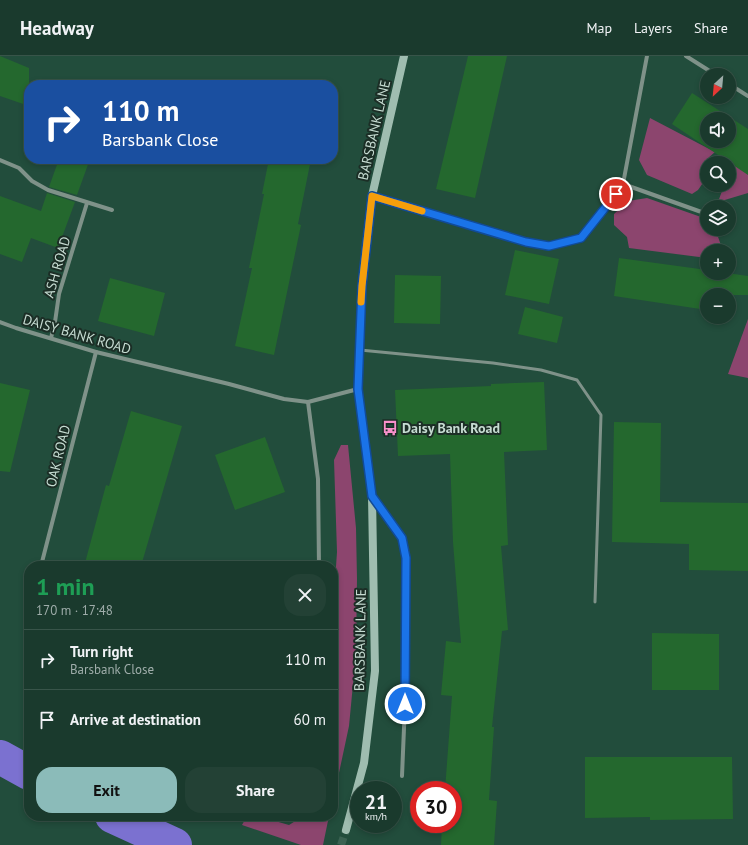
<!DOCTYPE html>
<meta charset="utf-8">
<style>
body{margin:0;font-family:"PT Sans",sans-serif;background:#234135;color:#f1f3f6;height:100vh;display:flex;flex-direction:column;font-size:15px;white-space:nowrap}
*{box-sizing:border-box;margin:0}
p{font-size:13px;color:#9fadaa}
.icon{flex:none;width:22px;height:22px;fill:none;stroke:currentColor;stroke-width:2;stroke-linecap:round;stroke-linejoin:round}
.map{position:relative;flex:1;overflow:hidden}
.details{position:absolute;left:24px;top:505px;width:314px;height:260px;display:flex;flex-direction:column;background:#1a3a2d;border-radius:16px;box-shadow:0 2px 6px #0003,0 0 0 1px #385449}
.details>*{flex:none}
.hud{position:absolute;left:24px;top:24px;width:314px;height:84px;border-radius:16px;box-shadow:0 2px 6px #0003,0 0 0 1px #385449;background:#1a4fa0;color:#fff;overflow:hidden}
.needle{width:26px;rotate:206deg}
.controls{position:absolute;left:700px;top:12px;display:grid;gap:8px}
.controls a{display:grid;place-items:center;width:36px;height:36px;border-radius:50%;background:#1a3a2d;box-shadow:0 2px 6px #0003,0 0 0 1px #385449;font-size:20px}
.speed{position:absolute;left:350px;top:725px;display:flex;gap:8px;font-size:20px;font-weight:700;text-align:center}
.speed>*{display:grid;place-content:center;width:52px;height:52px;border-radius:50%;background:#1a3a2d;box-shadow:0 2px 6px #0003,0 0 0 1px #385449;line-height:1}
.speed small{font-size:10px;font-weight:400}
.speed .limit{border:6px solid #d22;background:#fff;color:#111}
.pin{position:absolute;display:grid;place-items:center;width:34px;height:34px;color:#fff;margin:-17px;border:2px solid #fff;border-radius:50%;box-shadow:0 1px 4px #0007}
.me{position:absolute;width:44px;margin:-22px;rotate:0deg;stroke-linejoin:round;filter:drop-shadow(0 0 3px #0008)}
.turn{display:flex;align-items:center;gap:14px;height:84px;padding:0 12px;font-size:18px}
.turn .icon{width:52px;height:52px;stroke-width:2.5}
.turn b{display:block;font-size:28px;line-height:34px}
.round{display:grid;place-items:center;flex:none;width:42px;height:42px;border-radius:16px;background:#234135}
.summary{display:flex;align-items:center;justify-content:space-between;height:68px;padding:0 12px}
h1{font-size:24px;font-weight:700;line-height:30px;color:#1e9e55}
.primary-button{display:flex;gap:8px;margin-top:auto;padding:8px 12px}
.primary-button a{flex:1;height:46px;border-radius:16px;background:#8bbbb9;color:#111;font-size:16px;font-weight:700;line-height:46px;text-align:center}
.primary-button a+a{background:#234135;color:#f1f3f6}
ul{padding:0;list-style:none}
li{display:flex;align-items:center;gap:12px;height:60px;padding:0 12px;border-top:1px solid #385449}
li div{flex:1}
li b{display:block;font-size:15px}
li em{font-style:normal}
header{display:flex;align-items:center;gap:24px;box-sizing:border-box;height:56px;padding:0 20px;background:#1a3a2d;border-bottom:1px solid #385449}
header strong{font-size:19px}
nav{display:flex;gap:22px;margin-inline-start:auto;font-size:14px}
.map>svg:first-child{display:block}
</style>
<header>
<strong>Headway</strong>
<nav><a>Map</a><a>Layers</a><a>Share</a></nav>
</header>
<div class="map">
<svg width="748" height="789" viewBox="0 0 748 789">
<rect width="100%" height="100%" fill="#224d3c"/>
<g fill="#8c456e">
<path d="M650 62 715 96 707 103 712 107H707V121L698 134 692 138 647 119 639 104Z"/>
<path d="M726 102 748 116V137L718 146 722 135 716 129H729V107H723Z"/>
<path d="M647 142 701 161 707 168V173H712L717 178 723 195H707V202L629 192 627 181 614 169V158L628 145Z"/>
<path d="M748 263V322L728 318Z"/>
<path d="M341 389H348L356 472 357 523 356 597 349 670 333 745V554L337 496 334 404Z"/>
<path d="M247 760C261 760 275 765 289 769L297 764 298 760H329L323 789H301L242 769Z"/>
</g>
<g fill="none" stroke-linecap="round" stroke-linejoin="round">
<g stroke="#7b71d0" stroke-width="34">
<path d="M0 701 29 717"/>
<path d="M112 760 175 789"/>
</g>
</g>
<g fill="#24682e" fill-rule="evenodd">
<path d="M0 0 29 12V50L0 40Z"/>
<path d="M468 0H507L475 142 436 133Z"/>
<path d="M692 37 748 73V119L672 68ZM707 63H729V85H707Z"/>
<path d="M59 103H90L77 139 49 131Z"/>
<path d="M269 103H311L298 168 301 169 274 299 235 290 252 212H249L264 138H262Z"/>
<path d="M47 137 75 146 58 192 31 182 22 206 0 198V140L41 155Z"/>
<path d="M515 194 559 203 549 248 505 239Z"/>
<path d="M619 202 707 214V217H727L748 220V239H707V254L614 240Z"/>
<path d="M395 219 441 220 440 268 394 267Z"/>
<path d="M110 222 165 237 154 280 98 265Z"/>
<path d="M525 251 563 261 557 287 518 278Z"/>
<path d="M544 326 547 394 504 396 508 489 501 490 508 574 502 575 492 671H494L489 744 497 745 494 789H441L442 768H453V734H445L452 640 441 639 446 585 461 587 453 486 450 398 398 400 395 334 491 330V328Z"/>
<path d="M0 327 30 334 10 416 0 415Z"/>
<path d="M131 355 182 370 141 510H86L87 506 85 507 106 429 109 430Z"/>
<path d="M614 366 661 367 660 446 748 447V515L689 514V488L612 486Z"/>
<path d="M265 381 285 436 235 454 215 399Z"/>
<path d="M652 577 719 578V634H652Z"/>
<path d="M585 701H732L733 763 650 764V761L585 762Z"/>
</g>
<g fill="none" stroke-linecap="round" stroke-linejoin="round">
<path stroke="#3b6252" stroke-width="8" stroke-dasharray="8 4" stroke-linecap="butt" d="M341 789 346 774"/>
<path stroke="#7f9289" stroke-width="3" d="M360 294 493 307 541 314 577 324 601 359 595 546"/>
<g stroke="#7f9289" stroke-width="4">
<path d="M686 0 716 19"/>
<path d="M729 28 748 40"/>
<path d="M0 104 19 112 32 125 48 134 112 154"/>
<path d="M623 128 707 158"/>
<path d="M372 140 526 186 549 190 581 182 623 128 647 0"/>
<path d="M729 166 732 167"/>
<path d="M0 266 16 272 96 296 229 328 284 343 308 346 358 333"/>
<path d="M51 282 55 266 59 238 87 147"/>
<path d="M308 346 318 423 319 510"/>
<path d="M374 442 402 482 405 502V648L402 720"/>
<path d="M41 510 96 296"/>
</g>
<path stroke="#9fbdb0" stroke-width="8" d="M346 774 364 707 375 615 372 440 358 333 362 230 372 140 404 0"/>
</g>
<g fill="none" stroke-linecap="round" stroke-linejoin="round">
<defs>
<path id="route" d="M405 648 406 502 402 482 372 440 358 333 362 230 372 140 526 186 549 190 581 182 616 138"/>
</defs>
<use href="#route" stroke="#114b97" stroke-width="10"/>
<use href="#route" stroke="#1a73e8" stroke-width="7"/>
<path stroke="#f59e0b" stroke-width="7" d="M361 246 362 230 372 140 422 155"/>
</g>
<defs>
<symbol id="bus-bare" viewBox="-9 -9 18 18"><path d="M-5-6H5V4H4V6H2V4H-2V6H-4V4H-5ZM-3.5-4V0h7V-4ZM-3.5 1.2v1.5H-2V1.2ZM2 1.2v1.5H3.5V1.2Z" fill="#f990ca" stroke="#1c2e26" stroke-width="2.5" paint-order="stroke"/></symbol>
</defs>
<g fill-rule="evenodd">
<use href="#bus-bare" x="379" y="361" width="22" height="22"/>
</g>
<g text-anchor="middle" stroke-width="4" stroke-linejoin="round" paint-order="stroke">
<g font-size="14" fill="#c6dcd2" stroke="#1c2e26">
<text transform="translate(374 74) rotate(-77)" y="5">BARSBANK LANE</text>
<text transform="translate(57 211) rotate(-74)" y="5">ASH ROAD</text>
<text transform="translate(77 278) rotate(16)" y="5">DAISY BANK ROAD</text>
<text transform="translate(58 400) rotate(-76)" y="5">OAK ROAD</text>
<text transform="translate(360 584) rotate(-89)" y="5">BARSBANK LANE</text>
</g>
<g font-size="14" font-weight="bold" fill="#c6dcd2" stroke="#1c2e26" text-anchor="start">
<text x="402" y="377">Daisy Bank Road</text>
</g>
</g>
</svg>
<div class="controls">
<a><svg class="needle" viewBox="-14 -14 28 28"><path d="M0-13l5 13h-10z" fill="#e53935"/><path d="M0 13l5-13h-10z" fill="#9fadaa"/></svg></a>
<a><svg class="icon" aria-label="sound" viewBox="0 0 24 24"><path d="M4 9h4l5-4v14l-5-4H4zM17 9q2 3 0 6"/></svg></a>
<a><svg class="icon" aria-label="search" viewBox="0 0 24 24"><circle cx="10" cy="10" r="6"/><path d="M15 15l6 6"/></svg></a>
<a><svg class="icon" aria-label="layers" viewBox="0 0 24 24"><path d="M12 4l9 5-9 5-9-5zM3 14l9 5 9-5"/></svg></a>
<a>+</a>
<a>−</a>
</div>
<div class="speed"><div>21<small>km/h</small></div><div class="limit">30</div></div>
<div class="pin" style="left:616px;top:138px;background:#d93025"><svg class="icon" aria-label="arrive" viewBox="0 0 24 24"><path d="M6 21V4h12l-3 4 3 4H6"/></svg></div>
<svg class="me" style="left:405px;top:648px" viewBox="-20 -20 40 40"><circle r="17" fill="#1a73e8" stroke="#fff" stroke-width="3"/><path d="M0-11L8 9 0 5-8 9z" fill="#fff"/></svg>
<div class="hud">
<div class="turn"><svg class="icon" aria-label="right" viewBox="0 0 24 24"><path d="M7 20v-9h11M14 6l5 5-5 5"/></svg><div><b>110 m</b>Barsbank Close</div></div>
</div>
<section class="details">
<div class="summary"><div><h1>1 min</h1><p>170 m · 17:48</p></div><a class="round"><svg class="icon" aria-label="close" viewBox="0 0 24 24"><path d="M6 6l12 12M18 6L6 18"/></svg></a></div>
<ul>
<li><svg class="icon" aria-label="right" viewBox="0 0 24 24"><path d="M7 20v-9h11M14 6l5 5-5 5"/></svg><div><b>Turn right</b><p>Barsbank Close</p></div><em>110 m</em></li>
<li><svg class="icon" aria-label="arrive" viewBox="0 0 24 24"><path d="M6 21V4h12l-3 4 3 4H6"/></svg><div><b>Arrive at destination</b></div><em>60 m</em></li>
</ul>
<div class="primary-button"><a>Exit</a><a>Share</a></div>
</section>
</div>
